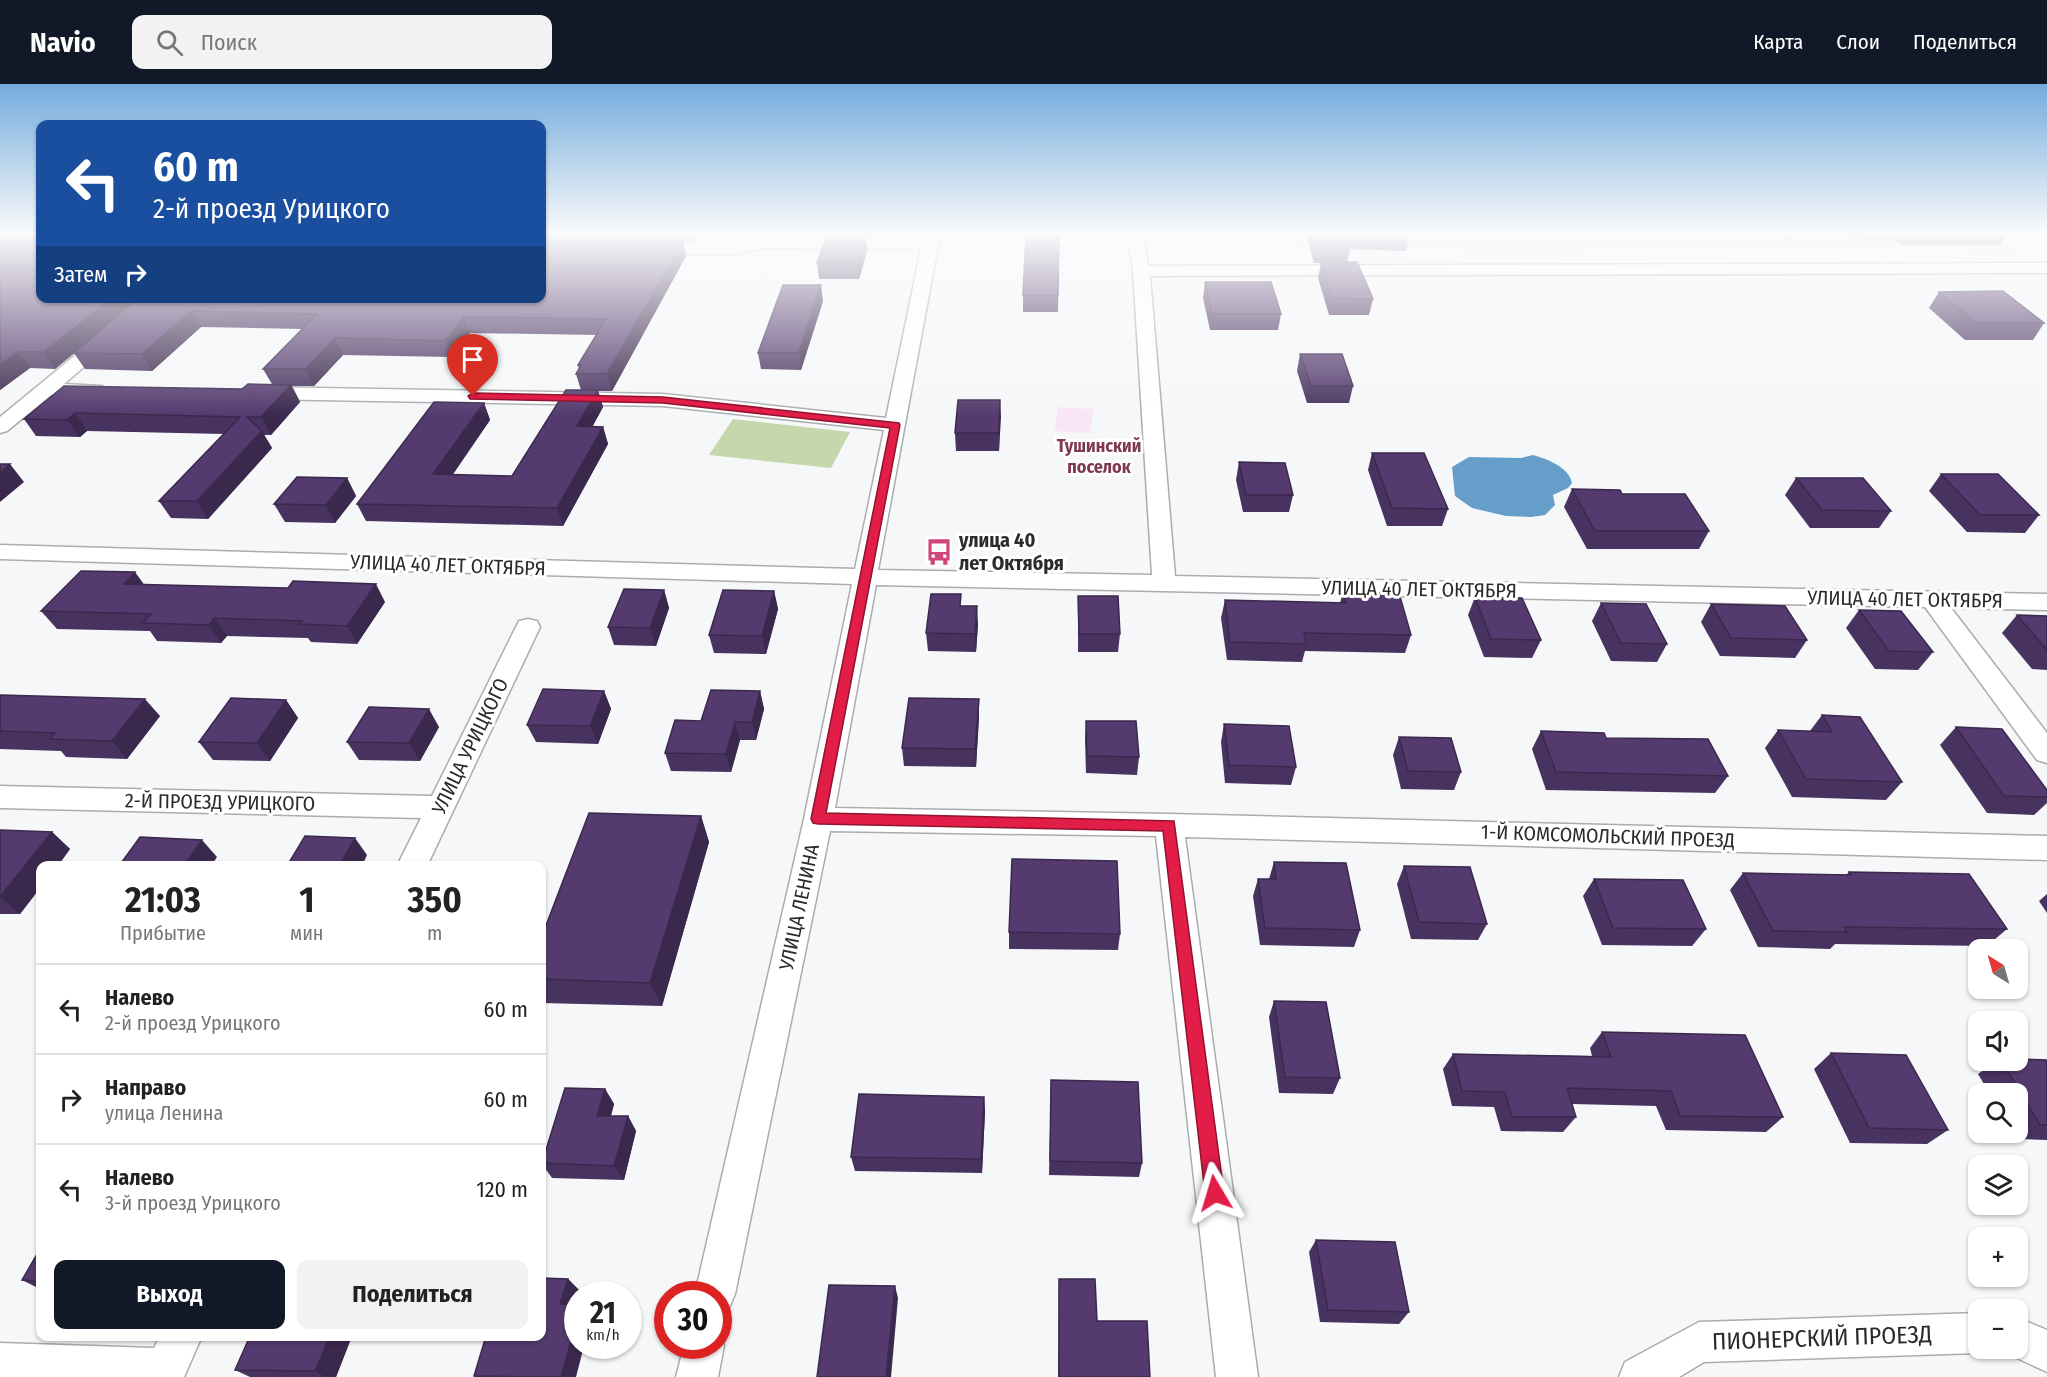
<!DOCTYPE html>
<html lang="ru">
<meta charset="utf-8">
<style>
body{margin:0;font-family:"Fira Sans Condensed",sans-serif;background:#f2f2f2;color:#222;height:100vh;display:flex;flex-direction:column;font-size:22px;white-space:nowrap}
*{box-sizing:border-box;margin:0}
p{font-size:20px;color:#767676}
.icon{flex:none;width:33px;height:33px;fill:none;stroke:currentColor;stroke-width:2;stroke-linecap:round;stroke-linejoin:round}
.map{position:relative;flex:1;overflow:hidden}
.side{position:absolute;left:36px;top:777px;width:510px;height:480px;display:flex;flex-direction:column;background:#fff;border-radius:12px;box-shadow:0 2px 4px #0004}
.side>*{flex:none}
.guide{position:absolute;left:36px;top:36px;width:510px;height:183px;border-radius:12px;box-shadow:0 2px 4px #0004;background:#1a4fa0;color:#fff;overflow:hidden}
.needle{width:39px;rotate:323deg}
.tools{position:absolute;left:1968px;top:855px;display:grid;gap:12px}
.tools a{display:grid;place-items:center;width:60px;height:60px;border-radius:12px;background:#fff;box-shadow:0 2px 4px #0004;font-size:30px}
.speed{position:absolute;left:564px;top:1197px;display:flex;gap:12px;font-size:30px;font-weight:700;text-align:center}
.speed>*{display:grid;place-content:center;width:78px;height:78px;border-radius:50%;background:#fff;box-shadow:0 2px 4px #0004;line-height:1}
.speed small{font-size:15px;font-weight:400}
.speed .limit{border:9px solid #d22;background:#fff;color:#111}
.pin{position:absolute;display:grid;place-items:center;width:51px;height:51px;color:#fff;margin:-62px -26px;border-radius:50% 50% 50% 0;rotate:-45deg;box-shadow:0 0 6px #0007}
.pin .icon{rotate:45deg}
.me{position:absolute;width:66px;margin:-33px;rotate:353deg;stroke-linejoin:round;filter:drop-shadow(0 0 4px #0008)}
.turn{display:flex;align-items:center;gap:21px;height:126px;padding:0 18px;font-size:27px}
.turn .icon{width:78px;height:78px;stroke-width:2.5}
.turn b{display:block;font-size:42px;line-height:51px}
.then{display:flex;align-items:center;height:57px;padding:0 18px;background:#0003;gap:12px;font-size:22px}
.eta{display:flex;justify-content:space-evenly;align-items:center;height:102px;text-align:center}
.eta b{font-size:36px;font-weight:700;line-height:42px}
.cta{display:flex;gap:12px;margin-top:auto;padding:12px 18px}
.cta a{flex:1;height:69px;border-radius:12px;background:#111827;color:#fff;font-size:24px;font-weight:700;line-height:69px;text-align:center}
.cta a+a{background:#f2f2f2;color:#222}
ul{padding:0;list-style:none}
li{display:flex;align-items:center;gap:18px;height:90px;padding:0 18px;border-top:2px solid #e0e0e0}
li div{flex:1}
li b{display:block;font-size:22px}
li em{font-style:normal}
header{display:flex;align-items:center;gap:36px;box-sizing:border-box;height:84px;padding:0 30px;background:#111827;color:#fff}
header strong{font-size:28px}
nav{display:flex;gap:33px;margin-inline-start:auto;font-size:21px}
.search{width:420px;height:54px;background:#f2f2f2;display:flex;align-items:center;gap:15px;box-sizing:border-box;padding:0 21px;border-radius:12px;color:#767676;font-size:22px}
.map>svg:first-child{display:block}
</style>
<header>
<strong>Navio</strong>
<div class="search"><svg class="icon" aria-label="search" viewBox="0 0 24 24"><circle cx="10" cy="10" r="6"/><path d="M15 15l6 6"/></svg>Поиск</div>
<nav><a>Карта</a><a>Слои</a><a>Поделиться</a></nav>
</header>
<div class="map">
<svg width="2047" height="1293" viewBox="0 0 2047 1293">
<rect width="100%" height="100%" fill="#f5f7f8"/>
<g fill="#f8e6f7">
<path d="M1291 151H2001L2023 170 1645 164 1565 171 1295 166Z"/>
<path d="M1058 323 1093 325 1090 349 1054 347Z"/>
</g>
<path fill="#c6d7ac" d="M733 335 850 348 831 384 709 371Z"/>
<path fill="#669eca" d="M1533 371C1547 375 1569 383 1572 399L1568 404 1553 411 1555 421 1545 431 1531 433 1506 432 1472 424 1455 412 1452 383 1469 373 1521 374Z"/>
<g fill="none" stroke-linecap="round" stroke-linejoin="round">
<defs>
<g id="minor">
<path d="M924 151H940L878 486 1152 491 1133 187 1127 151H1143L1148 182 2047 179V189L1150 192 1175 492 2047 510V526L1951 524 2047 649V679L2037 676 1925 523 876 501 835 724 1169 730 2047 752V776L1185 753 1258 1293H1216L1156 752 830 747 735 1210 729 1224 718 1228V1210H695L804 735 852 500 0 475V461L855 485 884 346 663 322 259 315 252 313 249 309 252 305 259 303 663 310 886 334 921 165 763 164 737 170H648L640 165 648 160H737L763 154 923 155Z"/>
<path d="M145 214H164L64 300 102 302 105 306 102 310 51 311 7 347 0 349V333Z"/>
<path d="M528 535 537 537 540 543 427 782H397L421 734 0 724V702L432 712 516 543 519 537Z"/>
<path d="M1978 1229V1264H1990L1978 1269 1704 1278 1679 1293H1619L1625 1278 1699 1238Z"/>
<path d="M2018 1234 2047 1246V1288L2004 1268 2002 1264H2018Z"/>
<path d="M718 1248 724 1262 718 1293H676L684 1262H718Z"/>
<path d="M160 1252H202L184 1293H0V1259L154 1264Z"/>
</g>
</defs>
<use href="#minor" stroke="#abacae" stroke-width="3"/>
<use href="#minor" fill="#fff" fill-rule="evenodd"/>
</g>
<g fill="#48325f">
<path d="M0 151 40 214H542V151H698L694 158H683L686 172 612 307H598L603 323 592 343H603L608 360 563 442 366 437 357 420 484 319 490 336 452 391 512 392 581 306 576 290 579 285 578 281 597 251 470 249 451 273 343 271 314 302H292L300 318 271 351H264L272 364 208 435 171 434 159 417 224 350 87 347 80 353 36 352 24 335 242 305 272 300 263 285 302 245 201 243 152 287 85 285 74 269 55 285 30 284 0 306Z"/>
<path d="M827 151H871V152H865L867 167 859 195H819L817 179Z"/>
<path d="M1059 151 1058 228H1023V211Z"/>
<path d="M1306 151H1410L1406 167 1350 165 1347 178 1373 215 1369 231H1329L1318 194 1321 179H1314Z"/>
<path d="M1783 151H1796L1790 158Z"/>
<path d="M1845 151H2006L2000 161H1901L1894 155 1848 154Z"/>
<path d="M1205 198 1281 230 1278 246H1210L1203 214Z"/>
<path d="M1939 208 2044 239 2033 256H1965L1929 224Z"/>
<path d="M823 217 801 286 761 285 758 269Z"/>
<path d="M1300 270 1353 302 1349 319H1307L1297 287Z"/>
<path d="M1000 316 999 367H956L955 349Z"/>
<path d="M1372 369 1448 425 1442 442H1387L1368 386Z"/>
<path d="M1239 378 1293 411 1289 428H1243L1236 396Z"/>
<path d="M1941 390 2039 431 2025 449 1967 448 1929 407Z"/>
<path d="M347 394 356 412 335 439 285 438 274 420Z"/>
<path d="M1796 394 1891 427 1879 444H1810L1785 411Z"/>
<path d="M1572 405 1622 410 1709 447 1699 465H1587L1564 423Z"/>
<path d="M143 500 385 518 357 560 311 558 308 554 227 552 221 559 157 557 150 547 57 545 41 527Z"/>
<path d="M664 506 669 524 656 562 614 561 608 543Z"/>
<path d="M774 507 778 525 766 570 714 569 709 551Z"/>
<path d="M1343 508 1411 551 1405 569 1305 567 1302 578 1227 576 1221 534 1225 516 1340 519Z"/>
<path d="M1078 512 1120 550 1118 568H1078Z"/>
<path d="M1475 513 1541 556 1532 574 1484 573 1468 531Z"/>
<path d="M1601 519 1667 560 1657 578 1611 577 1592 537Z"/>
<path d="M1711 520 1807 556 1795 574 1720 572 1701 538Z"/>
<path d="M1859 526 1933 568 1918 586 1875 585 1846 544Z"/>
<path d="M2017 531 2047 532V586L2032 585 2002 549Z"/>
<path d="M978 540 976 568 928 567 926 549Z"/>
<path d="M604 607 611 625 598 660 536 658 527 641Z"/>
<path d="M760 607 764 625 756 656H740L731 688 671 687 665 669 701 637Z"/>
<path d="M0 611 160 632 127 675 66 673 61 667 0 665Z"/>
<path d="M979 615V633L976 683 904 682 902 664Z"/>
<path d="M286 616 298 634 270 677 213 676 199 658Z"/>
<path d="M1822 631 1902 698 1886 716 1792 713 1765 664 1778 646 1810 647Z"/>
<path d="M1086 637 1139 673 1137 691 1086 689 1085 655Z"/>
<path d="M1224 640 1296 683 1291 701 1225 699 1221 658Z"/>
<path d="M439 643 420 677 359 676 347 658Z"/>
<path d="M1956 643 2047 706V719L2034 731 1987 729 1940 661Z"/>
<path d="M1541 647 1606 654 1728 692 1715 709 1546 706 1532 665Z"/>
<path d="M1399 653 1461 688 1454 706 1401 705 1393 671Z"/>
<path d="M701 732 709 758 662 922 542 919V852Z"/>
<path d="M0 746 52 748 70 765 20 830H0Z"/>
<path d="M1274 778 1360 846 1354 863 1260 861 1253 812 1258 795H1269Z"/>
<path d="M1404 782 1487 840 1478 856 1411 855 1397 800Z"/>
<path d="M1849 788 2007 845 1987 862 1835 860 1830 865 1758 863 1730 806 1743 789 1846 791Z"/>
<path d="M1594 795 1706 845 1692 862 1602 861 1583 812Z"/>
<path d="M2047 810V829L2039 817Z"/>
<path d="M1009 848 1120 850 1118 866 1009 865Z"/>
<path d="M1274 917 1340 994 1333 1010 1279 1009 1269 933Z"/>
<path d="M1602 948 1783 1033 1766 1048 1666 1046 1656 1022 1572 1020 1576 1033 1563 1048 1501 1047 1494 1023 1452 1022 1443 985 1453 970 1592 972 1590 964Z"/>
<path d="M1831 969 1948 1046 1927 1060 1850 1059 1814 985Z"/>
<path d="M1997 976H2047V1056L2017 1055 2013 1048H2018V1010H1990L1978 990Z"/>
<path d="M1051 996 1142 1079 1139 1093 1049 1091Z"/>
<path d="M605 1005 614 1020 611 1032H628L636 1047 624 1096 552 1094 542 1080V1078Z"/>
<path d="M984 1013 985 1028 982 1089 855 1087 851 1073Z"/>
<path d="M1316 1156 1409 1228 1399 1240 1320 1238 1309 1168Z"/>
<path d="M40 1165V1205L22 1196Z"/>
<path d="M568 1195 580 1207 579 1210H578L575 1221 576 1293H476L474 1292Z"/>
<path d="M1059 1195 1097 1237 1150 1293H1058Z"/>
<path d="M250 1252H352L336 1293H250L235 1286Z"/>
</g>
<g fill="#3b294d">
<path d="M0 151H4L10 159 0 167Z"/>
<path d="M693 151H698L694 158Z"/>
<path d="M865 151 867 167 859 195 857 179Z"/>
<path d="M683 157 686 172 612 307 607 290Z"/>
<path d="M821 201 823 217 801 286 799 269Z"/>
<path d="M112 214H142L55 285 44 268Z"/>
<path d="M191 227 201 243 152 287 142 270Z"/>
<path d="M464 233 470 249 451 273 445 257Z"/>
<path d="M335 254 343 271 314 302 306 285Z"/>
<path d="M18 268 30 284 0 306V281Z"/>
<path d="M291 301 300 318 271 351 261 333Z"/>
<path d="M598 306 603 323 583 360 577 342Z"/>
<path d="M1000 316 1001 333 999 367V349Z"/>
<path d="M484 319 490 336 441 408 433 390Z"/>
<path d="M75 329 87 347 80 353 67 336Z"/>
<path d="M603 343 608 360 563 442 557 424Z"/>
<path d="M262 347 272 364 208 435 197 417Z"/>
<path d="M10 380 24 398 0 418V389Z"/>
<path d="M347 394 356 412 335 439 326 421Z"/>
<path d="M135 488 148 506 124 500Z"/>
<path d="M376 500 385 518 357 560 347 542Z"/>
<path d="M664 506 669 524 656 562 650 544Z"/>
<path d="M774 507 778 525 766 570 762 552Z"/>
<path d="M977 522 978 540 976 568 975 550Z"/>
<path d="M214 534 227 552 221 559 209 541Z"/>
<path d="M604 607 611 625 598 660 590 642Z"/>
<path d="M760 607 764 625 756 656 752 638Z"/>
<path d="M145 615 160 632 127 675 112 657Z"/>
<path d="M979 615V633L976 683 975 665Z"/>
<path d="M286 616 298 634 270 677 257 659Z"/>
<path d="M429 625 439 643 420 677 409 659Z"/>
<path d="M735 638 740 656 731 688 726 670Z"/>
<path d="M701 732 709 758 662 922 650 899Z"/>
<path d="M52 748 70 765 58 782H40V804L20 830 0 813Z"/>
<path d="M355 754 367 771 362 782H339Z"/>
<path d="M202 756 217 773 211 782H184Z"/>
<path d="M605 1005 614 1020 607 1046 597 1032Z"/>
<path d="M984 1013 985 1028 982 1089 981 1075Z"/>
<path d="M628 1032 636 1047 624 1096 614 1082Z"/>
<path d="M568 1195 580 1207 579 1210H578V1214L572 1232 560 1220Z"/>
<path d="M895 1202 898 1214 891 1293H886Z"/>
<path d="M578 1232V1262H584L576 1293H561Z"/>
<path d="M330 1252H352L336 1293H325L315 1287Z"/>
</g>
<g fill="#543a6e" stroke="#3b294d" stroke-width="1.5">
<path d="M17 151H40V214H112L44 268H18L0 281V162Z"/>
<path d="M827 151H865L857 179H817Z"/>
<path d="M1026 151H1059L1058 212 1023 211Z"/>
<path d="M1316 151H1348L1352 159H1318Z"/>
<path d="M542 157H683L607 290H576L581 281H578L606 235 464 233 445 257 335 254 306 285H263L317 230 191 227 142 270 74 269 138 214H542Z"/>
<path d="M1321 178H1357L1373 215 1332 214Z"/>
<path d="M1205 198H1271L1281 230H1212Z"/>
<path d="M783 201H821L799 269H758Z"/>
<path d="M2003 207 2044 239H1976L1939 208Z"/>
<path d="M1300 270H1342L1353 302H1311Z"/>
<path d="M248 300 291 301 261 333H247L262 347 197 417H159L240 333 75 329 67 336 24 335 64 302 242 305Z"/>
<path d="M566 306H598L577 342 603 343 557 424 357 420 434 318 484 319 433 390 512 392Z"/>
<path d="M958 316H1000L999 349H955Z"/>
<path d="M1372 369H1424L1448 425 1392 424Z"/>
<path d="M1239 378 1285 379 1293 411H1246Z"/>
<path d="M0 380H10L0 389Z"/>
<path d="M1941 390H1998L2039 431H1980Z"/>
<path d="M297 393 347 394 326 421 274 420Z"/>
<path d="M1796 394H1863L1891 427 1822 426Z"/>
<path d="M1572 405 1620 406 1622 410H1685L1709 447H1595Z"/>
<path d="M81 487 135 488 124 500 288 504 293 497 376 500 347 542 299 540 302 537 214 534 209 541 143 539 151 530 41 527Z"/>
<path d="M624 505 664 506 650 544 608 543Z"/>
<path d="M723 506 774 507 762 552 709 551Z"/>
<path d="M1343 508 1399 509 1411 551 1304 549 1306 560 1230 558 1225 516 1346 519Z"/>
<path d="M931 510H961L960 522H977L975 550 926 549Z"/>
<path d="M1078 512H1118L1120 550H1079Z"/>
<path d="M1475 513 1522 514 1541 556 1491 555Z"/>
<path d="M1601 519 1646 520 1667 560 1621 559Z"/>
<path d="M1711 520 1785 522 1807 556 1731 554Z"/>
<path d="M1859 526 1901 527 1933 568 1889 567Z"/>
<path d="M2017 531 2047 532V566Z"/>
<path d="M543 605 604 607 590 642 527 641Z"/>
<path d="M711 606 760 607 752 638H735L726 670 665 669 675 636 701 637Z"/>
<path d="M0 611 145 615 112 657 50 655 55 649 0 647Z"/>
<path d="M231 614 286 616 257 659 199 658Z"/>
<path d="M909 614 979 615 975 665 902 664Z"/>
<path d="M369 623 429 625 409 659 347 658Z"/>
<path d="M1822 631 1860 633 1902 698 1806 695 1778 646 1832 648Z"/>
<path d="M1086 637H1136L1139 673 1087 672Z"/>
<path d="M1224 640 1289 642 1296 683 1229 681Z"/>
<path d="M1956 643 2002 645 2047 706V713L2004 712Z"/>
<path d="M1541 647 1604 649 1606 654 1708 655 1728 692 1556 688Z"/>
<path d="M1399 653 1451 654 1461 688 1408 687Z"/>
<path d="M589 729 701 732 650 899 542 895V852Z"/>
<path d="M0 746 52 748 0 813Z"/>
<path d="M305 752 355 754 339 782H287Z"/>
<path d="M140 753 202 756 184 782H119Z"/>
<path d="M1012 775 1117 777 1120 850 1009 848Z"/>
<path d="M1274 778 1346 779 1360 846 1265 844 1258 795H1276Z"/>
<path d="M1404 782 1470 783 1487 840 1419 838Z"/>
<path d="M1849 788 1969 790 2007 845 1844 843 1847 848 1773 847 1743 789 1851 791Z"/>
<path d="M1594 795 1683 796 1706 845 1613 844Z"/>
<path d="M1274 917 1326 918 1340 994 1285 993Z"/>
<path d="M1602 948 1745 951 1783 1033 1680 1032 1671 1007 1567 1004 1576 1033H1512L1505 1008 1462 1007 1453 970 1611 973Z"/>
<path d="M1831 969 1906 971 1948 1046 1869 1044Z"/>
<path d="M2018 975 2047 976V1041H2040L2001 976H2018Z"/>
<path d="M1051 996 1138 998 1142 1079 1050 1077Z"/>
<path d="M565 1004 605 1005 597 1032H628L614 1082 542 1079Z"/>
<path d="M859 1010 984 1013 981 1075 851 1073Z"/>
<path d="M1316 1156 1395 1158 1409 1228 1328 1226Z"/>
<path d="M40 1165V1197L22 1196Z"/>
<path d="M542 1194 568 1195 560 1220 578 1221V1232L561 1293 474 1292 486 1252H542Z"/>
<path d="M1059 1195H1095L1097 1237H1147L1150 1293H1059Z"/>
<path d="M829 1201 895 1202 886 1293H817Z"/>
<path d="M250 1252H330L315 1287 235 1286Z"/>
</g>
<linearGradient id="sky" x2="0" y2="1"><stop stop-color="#74abdc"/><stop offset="0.45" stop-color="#fafbfc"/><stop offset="1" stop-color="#fafbfc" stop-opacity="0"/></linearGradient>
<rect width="2047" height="332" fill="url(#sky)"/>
<path fill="#e11d48" stroke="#92132f" stroke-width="1.5" d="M473 309 663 313 899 339 900 341 826 729 1174 737 1224 1109 1221 1116 1215 1118 1208 1116 1205 1109 1163 747 818 740 813 739 811 735 890 344 663 319 470 315 468 312Z"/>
<defs>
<symbol id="bus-bare" viewBox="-9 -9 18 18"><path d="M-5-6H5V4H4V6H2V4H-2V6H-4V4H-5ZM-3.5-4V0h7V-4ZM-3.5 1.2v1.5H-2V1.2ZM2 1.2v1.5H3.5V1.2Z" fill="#d0457b" stroke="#fff" stroke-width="2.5" paint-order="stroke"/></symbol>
</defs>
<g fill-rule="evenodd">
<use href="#bus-bare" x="920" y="449" width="38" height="38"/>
</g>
<g text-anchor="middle" stroke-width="6" stroke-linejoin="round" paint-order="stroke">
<g font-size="18" font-weight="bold" fill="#7e3851" stroke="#fff">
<text x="1099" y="368">Тушинский<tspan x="1099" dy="21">поселок</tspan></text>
</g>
<g font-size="20" font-weight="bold" fill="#2b2b2c" stroke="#fff" text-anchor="start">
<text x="959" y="463">улица 40<tspan x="959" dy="23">лет Октября</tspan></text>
</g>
<g font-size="20" fill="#2b2b2c" stroke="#fff">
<text transform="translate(448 481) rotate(2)" y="7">УЛИЦА 40 ЛЕТ ОКТЯБРЯ</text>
<text transform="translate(1419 505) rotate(1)" y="7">УЛИЦА 40 ЛЕТ ОКТЯБРЯ</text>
<text transform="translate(1905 515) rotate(1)" y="7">УЛИЦА 40 ЛЕТ ОКТЯБРЯ</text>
<text transform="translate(470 662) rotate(-64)" y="7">УЛИЦА УРИЦКОГО</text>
<text transform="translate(220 718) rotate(1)" y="7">2-Й ПРОЕЗД УРИЦКОГО</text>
<text transform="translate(1608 752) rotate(2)" y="7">1-Й КОМСОМОЛЬСКИЙ ПРОЕЗД</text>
<text transform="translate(799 823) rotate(-78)" y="7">УЛИЦА ЛЕНИНА</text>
</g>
<g font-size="24" fill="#2b2b2c" stroke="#fff">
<text transform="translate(1822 1254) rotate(-2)" y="8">ПИОНЕРСКИЙ ПРОЕЗД</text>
</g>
</g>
</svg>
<div class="tools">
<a><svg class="needle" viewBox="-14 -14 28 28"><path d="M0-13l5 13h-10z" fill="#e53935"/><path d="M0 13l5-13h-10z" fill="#767676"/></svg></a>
<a><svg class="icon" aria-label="sound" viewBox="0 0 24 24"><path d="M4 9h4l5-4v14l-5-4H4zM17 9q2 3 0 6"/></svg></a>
<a><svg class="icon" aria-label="search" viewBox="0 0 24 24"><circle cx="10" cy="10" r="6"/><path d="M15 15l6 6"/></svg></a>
<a><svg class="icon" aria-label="layers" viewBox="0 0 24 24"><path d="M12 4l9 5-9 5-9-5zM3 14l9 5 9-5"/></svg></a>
<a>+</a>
<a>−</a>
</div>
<div class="speed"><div>21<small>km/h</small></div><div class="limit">30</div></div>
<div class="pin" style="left:473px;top:312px;background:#d93025"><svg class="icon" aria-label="arrive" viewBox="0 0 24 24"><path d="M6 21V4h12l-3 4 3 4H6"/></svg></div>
<svg class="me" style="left:1215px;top:1109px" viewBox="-20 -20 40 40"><path d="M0-17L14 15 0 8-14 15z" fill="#e11d48" stroke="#fff" stroke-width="4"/></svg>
<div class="guide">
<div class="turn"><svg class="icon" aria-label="left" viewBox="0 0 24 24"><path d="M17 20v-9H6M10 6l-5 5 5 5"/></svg><div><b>60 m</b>2-й проезд Урицкого</div></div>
<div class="then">Затем<svg class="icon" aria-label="right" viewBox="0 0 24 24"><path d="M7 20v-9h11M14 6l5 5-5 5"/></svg></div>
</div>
<section class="side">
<div class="eta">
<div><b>21:03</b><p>Прибытие</p></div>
<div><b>1</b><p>мин</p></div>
<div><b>350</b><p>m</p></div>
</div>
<ul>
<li><svg class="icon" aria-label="left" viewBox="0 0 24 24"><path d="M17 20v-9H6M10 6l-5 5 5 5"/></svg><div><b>Налево</b><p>2-й проезд Урицкого</p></div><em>60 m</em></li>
<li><svg class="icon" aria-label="right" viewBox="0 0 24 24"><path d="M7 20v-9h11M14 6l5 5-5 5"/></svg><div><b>Направо</b><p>улица Ленина</p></div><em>60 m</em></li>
<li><svg class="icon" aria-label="left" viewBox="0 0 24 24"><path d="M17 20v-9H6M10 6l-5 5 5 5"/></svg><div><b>Налево</b><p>3-й проезд Урицкого</p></div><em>120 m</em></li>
</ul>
<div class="cta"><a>Выход</a><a>Поделиться</a></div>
</section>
</div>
